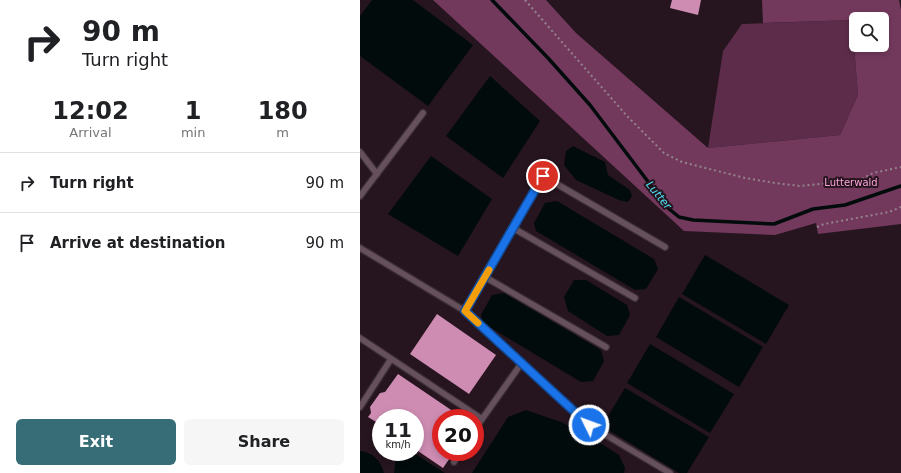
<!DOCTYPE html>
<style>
body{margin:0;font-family:"DejaVu Sans",sans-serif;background:#f6f6f6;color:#202124;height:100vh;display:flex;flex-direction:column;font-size:15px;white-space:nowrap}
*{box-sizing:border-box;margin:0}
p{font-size:13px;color:#757577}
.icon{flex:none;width:22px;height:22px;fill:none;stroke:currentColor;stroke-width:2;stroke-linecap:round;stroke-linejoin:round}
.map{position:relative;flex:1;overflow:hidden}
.panel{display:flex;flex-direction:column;background:#fff;width:360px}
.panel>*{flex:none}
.guide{background:#fff;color:#202124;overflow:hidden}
.fabs{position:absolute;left:489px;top:12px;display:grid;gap:8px}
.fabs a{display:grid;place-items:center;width:40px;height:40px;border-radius:6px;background:#fff;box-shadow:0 2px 6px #0003;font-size:20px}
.speed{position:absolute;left:12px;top:409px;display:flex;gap:8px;font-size:20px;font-weight:700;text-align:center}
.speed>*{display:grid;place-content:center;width:52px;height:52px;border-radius:50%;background:#fff;box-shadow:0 2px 6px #0003;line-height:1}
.speed small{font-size:10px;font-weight:400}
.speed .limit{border:6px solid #d22;background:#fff;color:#111}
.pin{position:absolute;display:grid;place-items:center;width:34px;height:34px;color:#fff;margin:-17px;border:2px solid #fff;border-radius:50%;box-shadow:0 1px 4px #0007}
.me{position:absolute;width:44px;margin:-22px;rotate:312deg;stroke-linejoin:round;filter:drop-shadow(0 0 3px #0008)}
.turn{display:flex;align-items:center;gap:14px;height:84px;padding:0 16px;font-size:18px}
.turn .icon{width:52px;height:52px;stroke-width:2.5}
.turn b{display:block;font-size:28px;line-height:34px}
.eta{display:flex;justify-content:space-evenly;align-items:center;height:68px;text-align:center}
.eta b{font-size:24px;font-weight:700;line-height:28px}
.button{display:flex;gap:8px;margin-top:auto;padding:8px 16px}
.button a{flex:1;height:46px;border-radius:6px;background:#366d76;color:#fff;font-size:16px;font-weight:700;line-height:46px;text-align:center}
.button a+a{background:#f6f6f6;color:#202124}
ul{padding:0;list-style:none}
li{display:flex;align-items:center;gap:12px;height:60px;padding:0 16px;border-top:1px solid #e0e0e0}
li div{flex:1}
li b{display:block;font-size:15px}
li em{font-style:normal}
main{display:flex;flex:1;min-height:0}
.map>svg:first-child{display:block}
</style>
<main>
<section class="panel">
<div class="guide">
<div class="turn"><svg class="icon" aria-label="right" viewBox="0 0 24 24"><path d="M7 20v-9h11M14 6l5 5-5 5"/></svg><div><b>90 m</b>Turn right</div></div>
</div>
<div class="eta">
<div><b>12:02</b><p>Arrival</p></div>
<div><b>1</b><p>min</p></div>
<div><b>180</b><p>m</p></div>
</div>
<ul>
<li><svg class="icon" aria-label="right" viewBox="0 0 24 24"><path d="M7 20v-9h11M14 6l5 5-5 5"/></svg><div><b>Turn right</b></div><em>90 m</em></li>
<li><svg class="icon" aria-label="arrive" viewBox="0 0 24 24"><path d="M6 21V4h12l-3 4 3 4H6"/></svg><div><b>Arrive at destination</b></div><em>90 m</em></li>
</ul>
<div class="button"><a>Exit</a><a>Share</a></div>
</section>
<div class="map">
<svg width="541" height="473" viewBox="0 0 541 473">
<rect width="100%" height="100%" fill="#26151f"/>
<path fill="#5d2c4a" d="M492 20 498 95 480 135 348 148 363 51 382 24Z"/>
<path fill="#73395d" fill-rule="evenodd" d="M73 0H186L216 33 348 148 480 135 498 95 492 20 403 23 402 0H539L541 10V224L458 234 456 223 415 235 324 231ZM496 19H522V45H496Z"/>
<g fill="#020b0c">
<path d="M12 0H53L113 45 68 106 0 56V16Z"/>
<path d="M130 76 180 121 143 178 86 136Z"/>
<path d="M213 146 245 162 248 175 270 190 272 196 268 202 259 200 216 180 204 165 206 151Z"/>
<path d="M71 156 132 199 98 256 28 214Z"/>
<path d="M197 201 294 259 298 269 286 289 275 290 176 231 174 223 185 203Z"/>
<path d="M345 255 429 305 406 344 322 294Z"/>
<path d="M214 280H226L267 305 270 315 259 335 247 336 208 311 204 297Z"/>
<path d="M144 293 241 350 244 361 233 381 221 382 123 323 121 315 132 295Z"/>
<path d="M319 297 403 347 379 387 296 337Z"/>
<path d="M290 344 374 394 350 433 267 383Z"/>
<path d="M265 388 349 437 327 473H319L242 426Z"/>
<path d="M166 410 201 422 231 437 259 455 265 468 264 473H112L148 417Z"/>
<path d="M0 451C13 452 21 461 24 473H0Z"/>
<path d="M43 452H52L85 473H34L36 458Z"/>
</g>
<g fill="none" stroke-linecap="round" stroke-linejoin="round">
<path stroke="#020b0c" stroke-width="3.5" d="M132 0 188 58 230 105 308 208 319 217 333 220 414 224 453 209 485 205 541 186"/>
</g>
<g fill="#ce8cb3">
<path d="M312 0H341L338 15 310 8Z"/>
<path d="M77 314 136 355 109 394 50 354Z"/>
<path d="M38 374 103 418H81V452H94L83 468 55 449V418H21V425L8 417 11 413 10 407 20 393 25 392Z"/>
</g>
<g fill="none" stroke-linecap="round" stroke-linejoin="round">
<defs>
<g id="lane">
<path d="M0 152 17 174"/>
<path d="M0 196 63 113"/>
<path d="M153 228 275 298"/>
<path d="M0 248 105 311 229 425 310 473"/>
<path d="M125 277 246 347"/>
<path d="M105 311 183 176 305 247"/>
<path d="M0 338 122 419"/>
<path d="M0 407 31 359"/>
<path d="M115 429 161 364"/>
<path d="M94 462 100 452"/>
</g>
</defs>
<use href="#lane" stroke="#3c2f36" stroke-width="8"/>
<g stroke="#93848c" stroke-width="2" stroke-dasharray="2 3" stroke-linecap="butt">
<path d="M165 0 267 116 304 153 322 162 385 178 415 183 440 186 500 180 513 173 541 167"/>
<path d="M457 227 464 224 529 212 541 207"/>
</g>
<use href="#lane" stroke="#66505c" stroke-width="5.5"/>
</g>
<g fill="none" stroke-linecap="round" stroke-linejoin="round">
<defs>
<path id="route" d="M183 176 105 311 229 425"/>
</defs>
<use href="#route" stroke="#114b97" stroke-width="10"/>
<use href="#route" stroke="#1a73e8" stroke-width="7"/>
<path stroke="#f59e0b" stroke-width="7" d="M118 323 105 311 129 270"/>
</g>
<g text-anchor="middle" stroke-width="4" stroke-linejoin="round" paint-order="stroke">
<g font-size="10" fill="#fca3d8" stroke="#26151f">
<text x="491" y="186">Lutterwald</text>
</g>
<g font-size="11" font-style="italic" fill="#4de2f3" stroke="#26151f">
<text transform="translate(299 195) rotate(51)" y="4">Lutter</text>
</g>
</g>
</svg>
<div class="fabs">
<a><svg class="icon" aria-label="search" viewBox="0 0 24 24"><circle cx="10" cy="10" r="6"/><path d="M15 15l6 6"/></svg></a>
</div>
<div class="speed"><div>11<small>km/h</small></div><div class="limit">20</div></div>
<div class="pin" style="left:183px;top:176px;background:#d93025"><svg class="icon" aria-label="arrive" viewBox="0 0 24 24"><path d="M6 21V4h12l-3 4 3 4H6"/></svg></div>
<svg class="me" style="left:229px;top:425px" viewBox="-20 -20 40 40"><circle r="17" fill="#1a73e8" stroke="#fff" stroke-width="3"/><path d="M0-11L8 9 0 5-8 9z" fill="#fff"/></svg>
</div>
</main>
